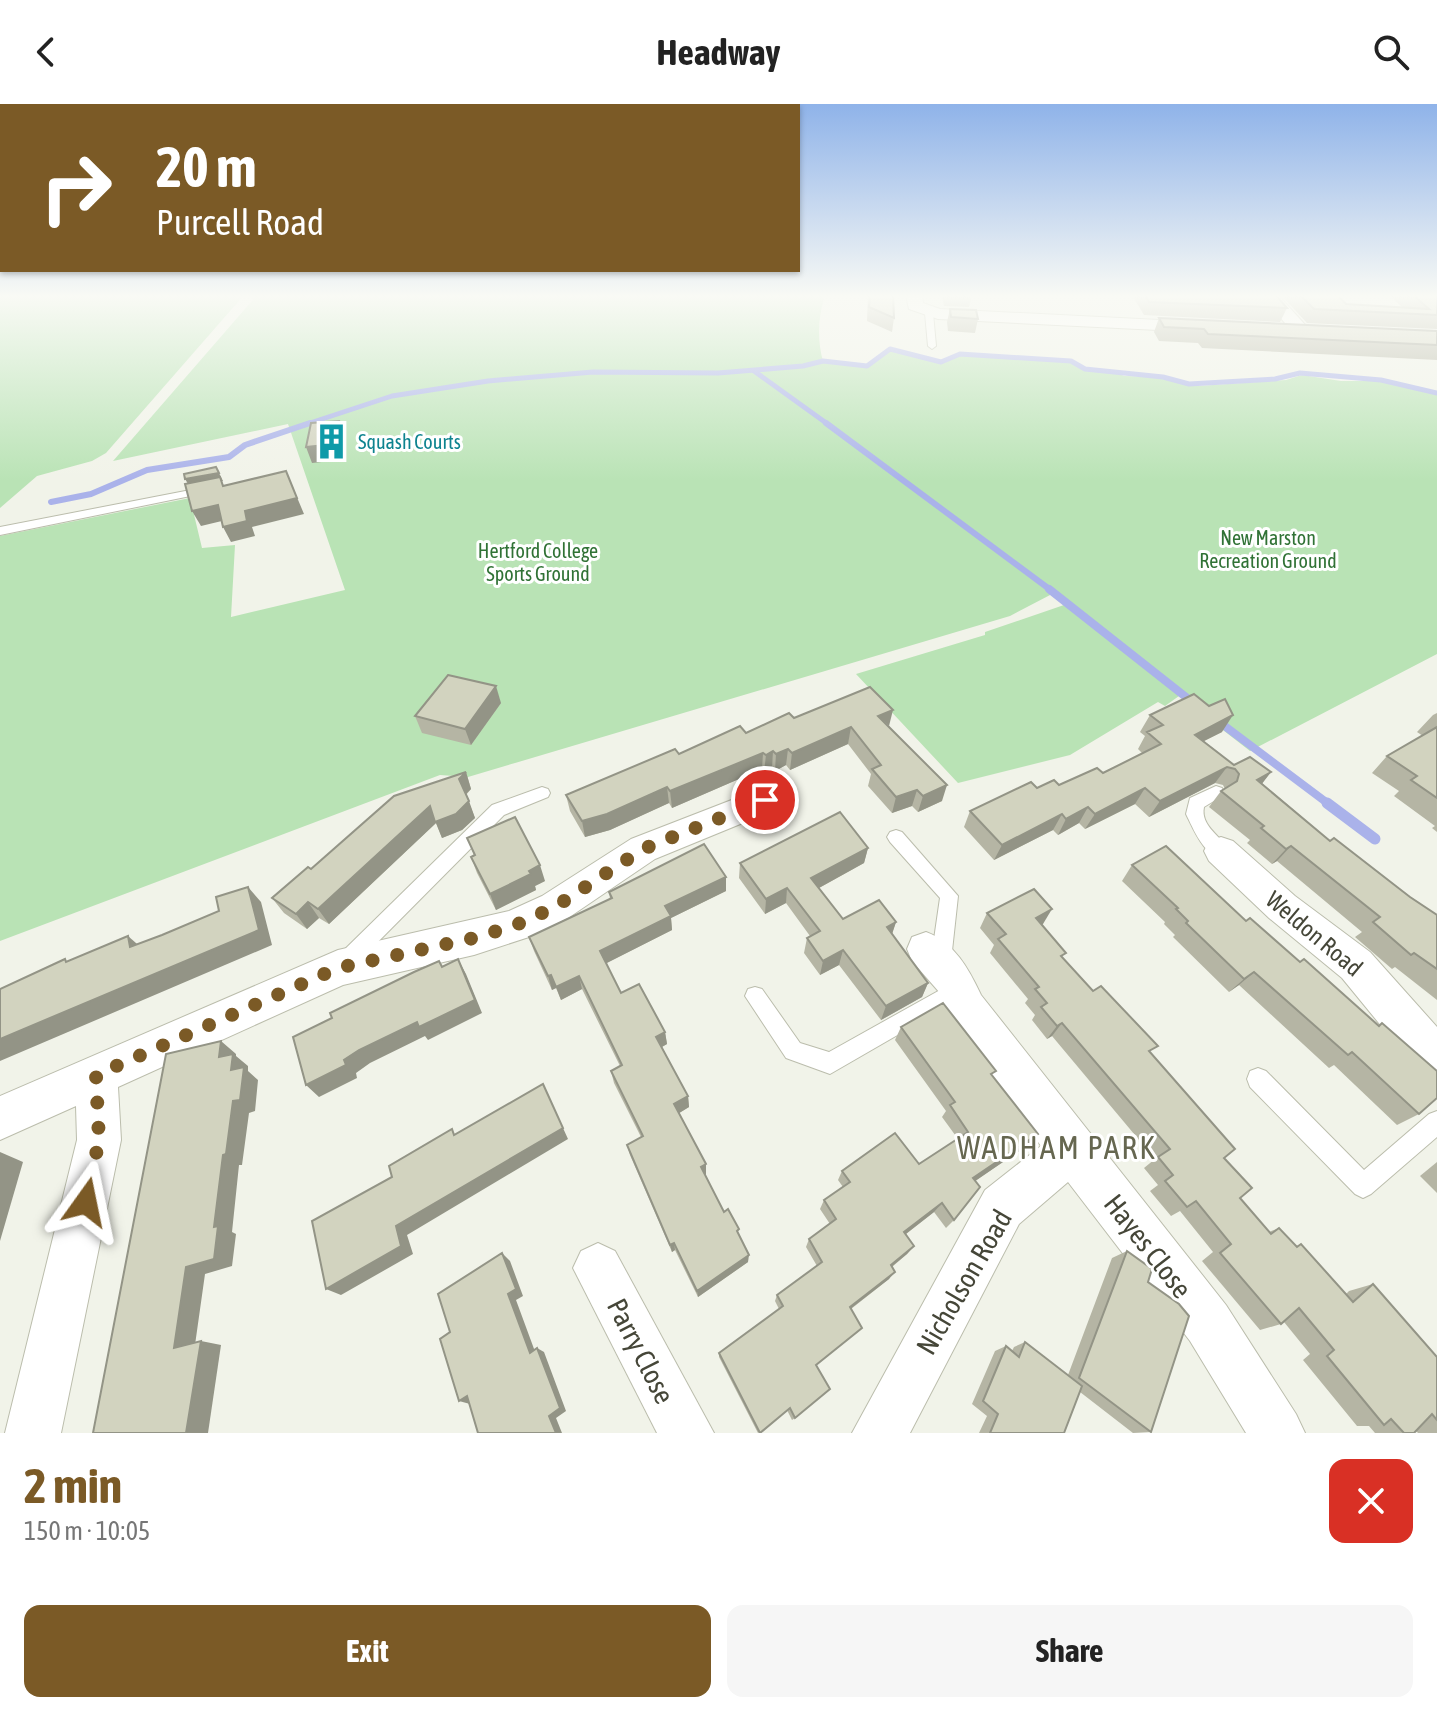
<!DOCTYPE html>
<meta charset="utf-8">
<style>
body{margin:0;font-family:"Asap Condensed",sans-serif;background:#f6f6f6;color:#222;height:100vh;display:flex;flex-direction:column;font-size:30px;white-space:nowrap}
*{box-sizing:border-box;margin:0}
p{font-size:26px;color:#767676}
.icon{flex:none;width:44px;height:44px;fill:none;stroke:currentColor;stroke-width:2;stroke-linecap:round;stroke-linejoin:round}
.map{position:relative;height:1329px;overflow:hidden}
.side{display:flex;flex-direction:column;background:#fff;flex:1}
.side>*{flex:none}
.hud{position:absolute;left:0px;top:0px;width:800px;height:168px;box-shadow:0 2px 6px #0004;background:#7b5a26;color:#fff;overflow:hidden}
.pin{position:absolute;display:grid;place-items:center;width:68px;height:68px;color:#fff;margin:-34px;border:4px solid #fff;border-radius:50%;box-shadow:0 2px 8px #0007}
.me{position:absolute;width:88px;margin:-44px;rotate:12deg;stroke-linejoin:round;filter:drop-shadow(0 0 6px #0008)}
.turn{display:flex;align-items:center;gap:28px;height:168px;padding:0 24px;font-size:36px}
.turn .icon{width:104px;height:104px;stroke-width:2.5}
.turn b{display:block;font-size:56px;line-height:68px}
.round{display:grid;place-items:center;flex:none;width:84px;height:84px;border-radius:16px;background:#f6f6f6}
.summary{display:flex;align-items:center;justify-content:space-between;height:136px;padding:0 24px}
h1{font-size:48px;font-weight:700;line-height:60px;color:#7b5a26}
.primary-button{display:flex;gap:16px;margin-top:auto;padding:16px 24px}
.primary-button a{flex:1;height:92px;border-radius:16px;background:#7b5a26;color:#fff;font-size:32px;font-weight:700;line-height:92px;text-align:center}
.primary-button a+a{background:#f6f6f6;color:#222}
header{display:flex;justify-content:space-between;align-items:center;height:104px;padding:0 24px;background:#fff;font-size:36px;font-weight:700}
.map>svg:first-child{display:block}
</style>
<header><svg class="icon" aria-label="back" viewBox="0 0 24 24"><path d="M15 5l-7 7 7 7"/></svg>Headway<svg class="icon" aria-label="search" viewBox="0 0 24 24"><circle cx="10" cy="10" r="6"/><path d="M15 15l6 6"/></svg></header>
<div class="map">
<svg width="1437" height="1329" viewBox="0 0 1437 1329">
<rect width="100%" height="100%" fill="#f1f3e9"/>
<g fill="#b9e3b5">
<path d="M0 191H244L106 349 92 357 37 372 0 404Z"/>
<path d="M257 191H825C818 212 817 236 823 257L867 262 890 245 941 258 960 250 1045 255 1070 258 1086 266H1104L1125 272 1159 273 1198 282 1286 276 1302 271 1341 277H1380L1437 290V550L1250 647 1179 592 1165 602 1158 598 1070 651 958 679 856 570 985 531V528L1064 501 1052 490 1010 512 468 673 440 671 0 837V432L190 394 202 444 235 441 231 513 345 486 288 320 113 357Z"/>
</g>
<g fill="none" stroke-linecap="round" stroke-linejoin="round">
<g stroke="#aab2ea" stroke-width="5">
<path d="M754 267 829 321"/>
<path d="M304 321 392 292 488 277 593 268 718 269 803 262 823 257 867 262 890 245 941 258 960 250 1071 257 1085 265 1163 273 1189 280 1275 275 1300 269 1381 276 1437 289"/>
</g>
<g stroke="#aab2ea" stroke-width="6">
<path d="M826 319 1052 487"/>
<path d="M51 398 91 390 147 366 229 353 245 341 310 319"/>
</g>
<g stroke="#aab2ea" stroke-width="8">
<path d="M1049 485 1196 601"/>
<path d="M1218 617 1330 701"/>
</g>
<path stroke="#aab2ea" stroke-width="11" d="M1327 699 1375 735"/>
<defs>
<g id="service">
<path d="M929 207 933 209 936 242 932 245 928 242 925 209Z"/>
<path d="M206 383 210 384V388L0 431V423Z"/>
<path d="M1216 682 1222 684 1224 688 1222 692 1204 703C1200 722 1221 732 1230 747L1227 752C1206 758 1194 726 1186 710L1190 694Z"/>
<path d="M542 683 548 685 550 689 548 693 504 711 355 861 348 864 341 861 338 855 341 849 492 701Z"/>
<path d="M896 726 902 728 958 792 951 856 948 862 941 865 934 862 931 856 940 794 890 738 887 733 890 728Z"/>
<path d="M958 876 965 878 968 885 965 892 830 970 786 954 745 892 748 885 755 883 762 885 800 939 829 948Z"/>
<path d="M1258 964 1266 967 1364 1066 1429 1010 1437 1007V1033L1371 1090 1363 1094 1355 1090 1250 983 1247 975 1250 967Z"/>
</g>
<g id="minor">
<path d="M906 191H922L923 199 940 205 1199 218 1207 223 1199 228 938 215 909 205Z"/>
<path d="M1261 191H1278L1308 224 1310 228 1308 232H1296Z"/>
<path d="M765 683 777 687 782 696 777 705 655 755 568 814 529 833 474 851 343 881 118 983 121 1036 61 1329H5L77 1036 76 1002 0 1036V992L338 846 509 807 542 792 631 735Z"/>
<path d="M1221 733 1233 737 1295 792 1370 848 1437 923V972L1422 966 1396 940 1342 874 1269 814 1209 757 1204 747 1209 737Z"/>
<path d="M926 828C954 838 969 865 981 891L1226 1201 1296 1310 1305 1329H1246L1190 1237 1068 1078 1019 1120 910 1329H852L985 1086 1041 1042 953 919 940 889 912 857 907 845 912 833Z"/>
<path d="M598 1139 615 1147 714 1329H657L573 1164 581 1147Z"/>
</g>
</defs>
<use href="#service" stroke="#bbbdac" stroke-width="2"/>
<use href="#minor" stroke="#bbbdac" stroke-width="2"/>
<use href="#service" fill="#fff" fill-rule="evenodd"/>
<use href="#minor" fill="#fff" fill-rule="evenodd"/>
</g>
<g fill="#b5b5a4">
<path d="M868 191H893L894 214 892 228 867 217Z"/>
<path d="M942 191H972L969 203 944 202Z"/>
<path d="M1132 191H1276L1287 204 1280 218 1144 211Z"/>
<path d="M1281 191H1337L1346 200 1403 204 1389 191H1437V225L1307 219Z"/>
<path d="M950 205 978 215 975 229 948 227 947 218Z"/>
<path d="M1159 214 1437 227V256L1202 244 1198 239 1159 237 1154 228Z"/>
<path d="M501 599 471 641 422 629 415 612Z"/>
<path d="M1437 609V728L1432 724 1435 722 1394 692 1399 687 1372 669 1387 652 1423 632 1417 628 1433 611Z"/>
<path d="M1150 611 1222 628 1204 637 1234 661 1271 668 1262 679 1330 737 1437 811V896L1395 863 1392 865 1355 833 1362 828 1277 757 1272 760 1247 739 1250 736 1209 703 1221 687 1225 685 1223 681 1215 679 1149 713 1135 700 1085 725 1079 719 1058 731 1053 726 994 756 964 723 970 707 1037 684 1059 681 1103 669 1142 649 1138 645 1145 632 1140 628Z"/>
<path d="M794 614 889 622 942 697 918 708 912 702 892 709 868 682 871 670 848 640 790 666 786 661 775 667 772 664 764 668 762 665 672 704 669 699 610 726 585 733 570 707 566 691 679 650Z"/>
<path d="M466 668 471 685 466 691 475 714 462 726 442 734 436 719 329 820 319 814 307 825 284 809 272 794 311 765Z"/>
<path d="M467 734 545 777 535 782 536 786 496 806 477 769 471 753 474 751Z"/>
<path d="M1166 742 1419 1010 1397 1021 1334 961 1329 964 1239 881 1229 888 1173 833 1175 831 1164 820 1165 818 1122 777 1132 761Z"/>
<path d="M868 744 864 759 819 784 843 815 896 818 892 830 928 879 922 893 881 916 839 861 820 871 804 849 807 834 810 832 786 799 765 810 739 774 740 759Z"/>
<path d="M726 773V787L671 814 672 826 606 859 621 889 665 928 667 940 662 943 688 992 689 1003 679 1009 706 1060V1070L705 1071 724 1108 739 1131 748 1158 698 1193 675 1146 672 1148 630 1051 627 1041 641 1033 614 979 611 967 620 962 582 885 561 896 556 884 552 886 534 847 529 833 610 795 609 788Z"/>
<path d="M987 809 1043 820 1042 821 1063 854 1151 949 1224 1054 1240 1094 1269 1128 1279 1124 1296 1142 1301 1140 1346 1190 1349 1187 1373 1180 1437 1253V1329H1418L1416 1327 1414 1329H1375L1369 1322H1357L1303 1256 1310 1250 1284 1218 1281 1220 1260 1226 1202 1157 1213 1148 1180 1107 1171 1112 1150 1087 1158 1081 1144 1064 1155 1055 1052 932 1047 935 1032 916 1035 911 1025 899 1028 895 990 849 994 841 980 824Z"/>
<path d="M901 923 992 972 1028 1041 975 1077 954 1116 946 1124 934 1108 906 1130 914 1142 907 1150 892 1163 889 1175 851 1205 862 1224 816 1261 795 1314 792 1316 787 1306 758 1329 719 1253V1249L779 1205 775 1197 777 1191 817 1162 806 1143 809 1135 830 1120 820 1105 824 1096 843 1083 838 1076 842 1067 919 1060 958 1035 942 1013 946 1007 895 936Z"/>
<path d="M1437 1058V1089L1420 1072Z"/>
<path d="M1127 1147 1148 1178 1151 1328 1133 1329 1080 1288 1064 1329H979L987 1312 972 1300 995 1247 1006 1242 1012 1247 1014 1243 1025 1238 1068 1271 1112 1154Z"/>
</g>
<g fill="#939486">
<path d="M339 317 345 332 341 356 312 359 306 343Z"/>
<path d="M286 367 304 410 252 423 255 432 231 438 223 423 245 407Z"/>
<path d="M219 369 223 377 190 383 185 375Z"/>
<path d="M218 401 226 416 201 422 192 407Z"/>
<path d="M496 582 501 599 471 641 465 625Z"/>
<path d="M893 606 889 622 878 612Z"/>
<path d="M1233 611 1222 628 1184 647 1195 631Z"/>
<path d="M851 623 848 640 790 666 792 649Z"/>
<path d="M788 645 786 661 775 667 776 650Z"/>
<path d="M773 647 772 664 764 668 766 651Z"/>
<path d="M763 649 762 665 672 704 670 687Z"/>
<path d="M1227 663 1215 679 1149 713 1160 697Z"/>
<path d="M466 668 471 685 465 691 459 675Z"/>
<path d="M1271 668 1258 685 1257 676Z"/>
<path d="M947 681 942 697 918 708 923 692Z"/>
<path d="M667 683 669 699 610 726 585 733 582 717Z"/>
<path d="M1145 684 1135 700 1085 725 1095 710Z"/>
<path d="M917 686 912 702 892 709 896 693Z"/>
<path d="M469 697 475 714 462 726 442 734 436 719 329 820 318 805 430 702Z"/>
<path d="M1088 703 1079 719 1058 731 1066 715Z"/>
<path d="M1062 710 1053 726 994 756 1002 741Z"/>
<path d="M1291 742 1277 757 1272 760 1286 745Z"/>
<path d="M868 744 864 759 808 790 811 774Z"/>
<path d="M540 761 545 777 535 782 536 786 496 806 490 790Z"/>
<path d="M726 773V787L671 814 672 826 603 861 600 847 665 802Z"/>
<path d="M248 783 261 798 272 841 0 957V935L259 826Z"/>
<path d="M787 784 786 799 765 810 766 795Z"/>
<path d="M308 798 319 814 307 825 296 810Z"/>
<path d="M1052 805 1043 820 1027 829 1036 814Z"/>
<path d="M896 818 891 833 887 823Z"/>
<path d="M128 832 145 847 130 843Z"/>
<path d="M843 846 839 861 820 871 823 857Z"/>
<path d="M458 855 466 870 482 909 428 936 425 932 370 959 356 969 357 974 319 993 306 981 359 946 417 918Z"/>
<path d="M1254 868 1239 881 1229 888 1244 875Z"/>
<path d="M551 871 556 884 552 886 548 872Z"/>
<path d="M579 872 582 885 561 896 556 883Z"/>
<path d="M928 879 922 893 881 916 886 902Z"/>
<path d="M1062 919 1052 932 1047 935 1057 922Z"/>
<path d="M665 928 667 940 658 945 656 933Z"/>
<path d="M221 937 236 950V952L248 962V967L258 976 255 1007 249 1009 242 1061H239L232 1128 236 1130 232 1162 205 1170 194 1248 174 1244 186 1163 214 1123 219 953Z"/>
<path d="M688 992 689 1003 676 1011 674 1000Z"/>
<path d="M563 1024 568 1035 407 1131 413 1150 341 1191 326 1185 396 1122Z"/>
<path d="M1038 1030 1028 1041 965 1084 973 1074Z"/>
<path d="M0 1048 23 1058 0 1137Z"/>
<path d="M706 1060V1070L701 1073V1063Z"/>
<path d="M942 1099 934 1108 898 1136 904 1128Z"/>
<path d="M674 1139 675 1146 672 1148 670 1141Z"/>
<path d="M914 1142 907 1150 885 1168 891 1161Z"/>
<path d="M502 1149 510 1157 523 1192 516 1196 537 1253 530 1249 508 1190Z"/>
<path d="M749 1151 748 1158 698 1193 697 1187Z"/>
<path d="M895 1168 889 1175 845 1209 850 1203Z"/>
<path d="M201 1237 221 1241 208 1329H186Z"/>
<path d="M537 1244 544 1248 566 1307 556 1314 562 1329H556L549 1312Z"/>
<path d="M467 1292 470 1300 459 1297Z"/>
</g>
<g fill="#d2d3bf" stroke="#939486" stroke-width="2">
<path d="M870 191H893L894 214 869 203Z"/>
<path d="M1145 191H1276L1287 204 1149 198Z"/>
<path d="M1300 191H1337L1346 200 1429 205 1413 191H1437V211L1314 205Z"/>
<path d="M950 205 976 206 978 215 951 213Z"/>
<path d="M1159 214 1437 227V241L1208 230 1204 225 1164 223Z"/>
<path d="M339 317 335 340 306 343 311 319Z"/>
<path d="M216 363 219 369 185 375 184 370Z"/>
<path d="M286 367 297 394 245 407 247 417 223 423 218 401 192 407 185 380 220 373 223 382Z"/>
<path d="M448 571 496 582 465 625 415 612Z"/>
<path d="M870 583 893 606 878 612 947 681 923 692 917 686 896 693 872 665 881 661 851 623 792 649 788 645 776 650 773 647 766 651 763 649 670 687 667 683 607 710 582 717 566 691 675 645 679 650 740 622 746 629 789 609 794 614Z"/>
<path d="M1194 590 1209 602 1225 595 1233 611 1195 631 1234 661 1250 653 1271 668 1257 676 1330 737 1334 734 1410 793 1437 811V865L1414 849 1411 851 1373 818 1380 813 1291 742 1286 745 1261 724 1264 722 1221 687 1237 677 1239 670 1235 665 1227 663 1160 697 1145 684 1095 710 1088 703 1066 715 1062 710 1002 741 970 707 1031 678 1037 684 1054 676 1059 681 1097 664 1103 669 1161 640 1147 628 1163 621 1150 611Z"/>
<path d="M1437 623V694L1411 676 1417 672 1387 652Z"/>
<path d="M466 668 459 675 469 697 456 710 435 718 430 702 318 805 308 798 296 810 272 794 308 763 311 765 394 692Z"/>
<path d="M840 708 868 744 811 774 843 815 879 796 896 818 887 823 928 879 886 902 843 846 823 857 807 834 820 827 787 784 766 795 740 759Z"/>
<path d="M515 713 540 761 529 767 531 770 490 790 471 753 475 751 467 734Z"/>
<path d="M704 740 726 773 665 802 671 812 600 847 621 889 639 880 665 928 656 933 688 992 674 1000 706 1060 701 1063 724 1108 728 1105 739 1125 737 1127 749 1151 697 1187 674 1139 670 1141 627 1041 643 1032 611 967 622 961 579 872 556 883 551 871 548 872 529 833 612 794 609 788Z"/>
<path d="M1166 742 1246 817 1250 814 1300 858 1304 855 1379 922 1382 919 1437 967V994L1419 1010 1352 948 1348 951 1254 868 1244 875 1186 819 1188 817 1176 805 1178 804 1132 761Z"/>
<path d="M248 783 259 826 0 935V885L65 855 66 858 128 832 130 843 162 831 219 807 216 793Z"/>
<path d="M1034 785 1052 805 1036 814 1066 849 1061 852 1093 887 1101 882 1158 942 1149 947 1235 1045 1224 1054 1252 1084 1240 1094 1271 1130 1279 1124 1297 1143 1301 1140 1353 1198 1373 1180 1437 1253V1316L1432 1310 1414 1329H1404L1391 1315 1384 1321 1327 1252 1334 1246 1299 1204 1281 1220 1220 1149 1231 1140 1196 1097 1187 1103 1165 1077 1173 1071 1158 1053 1170 1045 1062 919 1057 922 1041 903 1047 899 1035 885 1039 883 998 835 1006 830 987 809Z"/>
<path d="M458 855 475 896 419 923 417 918 359 946 344 956 346 961 306 981 293 933 332 914 330 909 414 868 439 857 442 863Z"/>
<path d="M943 899 996 967 991 970 1038 1030 973 1074 980 1083 954 1116 942 1099 904 1128 914 1142 891 1161 895 1168 850 1203 862 1224 816 1261 830 1285 795 1314 790 1304 760 1329 719 1249 783 1202 777 1191 822 1158 809 1135 836 1115 824 1096 850 1078 842 1067 895 1029 919 1060 968 1028 950 1001 955 998 901 923Z"/>
<path d="M221 937 219 953 233 950 231 966 244 963 240 996 233 997 226 1050 223 1051 214 1123 218 1122 214 1155 186 1163 174 1244 201 1237 186 1329H93L166 950Z"/>
<path d="M543 980 563 1024 396 1122 401 1142 326 1185 312 1117 392 1073 389 1062 452 1025 454 1031Z"/>
<path d="M1127 1147 1152 1165 1148 1178 1179 1200 1189 1212 1151 1328 1079 1274Z"/>
<path d="M502 1149 516 1185 508 1190 530 1249 537 1244 560 1304 549 1312 556 1329H478L467 1292 459 1297 440 1235 450 1228 438 1190Z"/>
<path d="M1025 1238 1082 1282 1064 1329H990L998 1310 983 1297 1006 1242 1019 1253Z"/>
</g>
<linearGradient id="sky" x2="0" y2="1"><stop stop-color="#8fb3e9"/><stop offset="0.51" stop-color="#f9faf5"/><stop offset="1" stop-color="#f9faf5" stop-opacity="0"/></linearGradient>
<rect width="1437" height="377" fill="url(#sky)"/>
<g fill="none" stroke-linecap="round" stroke-linejoin="round">
<path stroke="#7b5a26" stroke-width="14" stroke-dasharray="0 25.2" d="M86 1098 99 1036 96 971 338 864 474 834 516 821 555 803 643 745 765 696"/>
</g>
<defs>
<symbol id="building-bare" viewBox="-9 -9 18 18"><path d="M-4-6H4V6H1V3H-1V6H-4ZM-2.5-4.3h1.7v1.8h-1.7ZM.8-4.3h1.7v1.8H.8ZM-2.5-1h1.7V.8h-1.7ZM.8-1h1.7V.8H.8Z" fill="#0f9aa8" stroke="#fff" stroke-width="2.5" paint-order="stroke"/></symbol>
</defs>
<g fill-rule="evenodd">
<use href="#building-bare" x="306" y="312" width="51" height="51"/>
</g>
<g text-anchor="middle" stroke-width="6" stroke-linejoin="round" paint-order="stroke">
<g font-size="20" fill="#0d838f" stroke="#fff" text-anchor="start">
<text x="358" y="345">Squash Courts</text>
</g>
<g font-size="20" fill="#307235" stroke="#fff">
<text x="1268" y="441">New Marston<tspan x="1268" dy="23">Recreation Ground</tspan></text>
<text x="538" y="454">Hertford College<tspan x="538" dy="23">Sports Ground</tspan></text>
</g>
<g font-size="24" fill="#454638" stroke="#fff">
<text transform="translate(1314 830) rotate(40)" y="8">Weldon Road</text>
</g>
<g font-size="28" fill="#454638" stroke="#fff">
<text transform="translate(1148 1142) rotate(52)" y="10">Hayes Close</text>
<text transform="translate(964 1178) rotate(-60)" y="10">Nicholson Road</text>
<text transform="translate(641 1247) rotate(63)" y="10">Parry Close</text>
</g>
<g font-size="32" letter-spacing="2" fill="#666750" stroke="#fff">
<text x="1057" y="1055">WADHAM PARK</text>
</g>
</g>
</svg>
<div class="pin" style="left:765px;top:696px;background:#d93025"><svg class="icon" aria-label="arrive" viewBox="0 0 24 24"><path d="M6 21V4h12l-3 4 3 4H6"/></svg></div>
<svg class="me" style="left:86px;top:1098px" viewBox="-20 -20 40 40"><path d="M0-17L14 15 0 8-14 15z" fill="#7b5a26" stroke="#fff" stroke-width="4"/></svg>
<div class="hud">
<div class="turn"><svg class="icon" aria-label="right" viewBox="0 0 24 24"><path d="M7 20v-9h11M14 6l5 5-5 5"/></svg><div><b>20 m</b>Purcell Road</div></div>
</div>
</div>
<section class="side">
<div class="summary"><div><h1>2 min</h1><p>150 m · 10:05</p></div><a class="round" style="background:#d93025;color:#fff"><svg class="icon" aria-label="close" viewBox="0 0 24 24"><path d="M6 6l12 12M18 6L6 18"/></svg></a></div>
<div class="primary-button"><a>Exit</a><a>Share</a></div>
</section>
